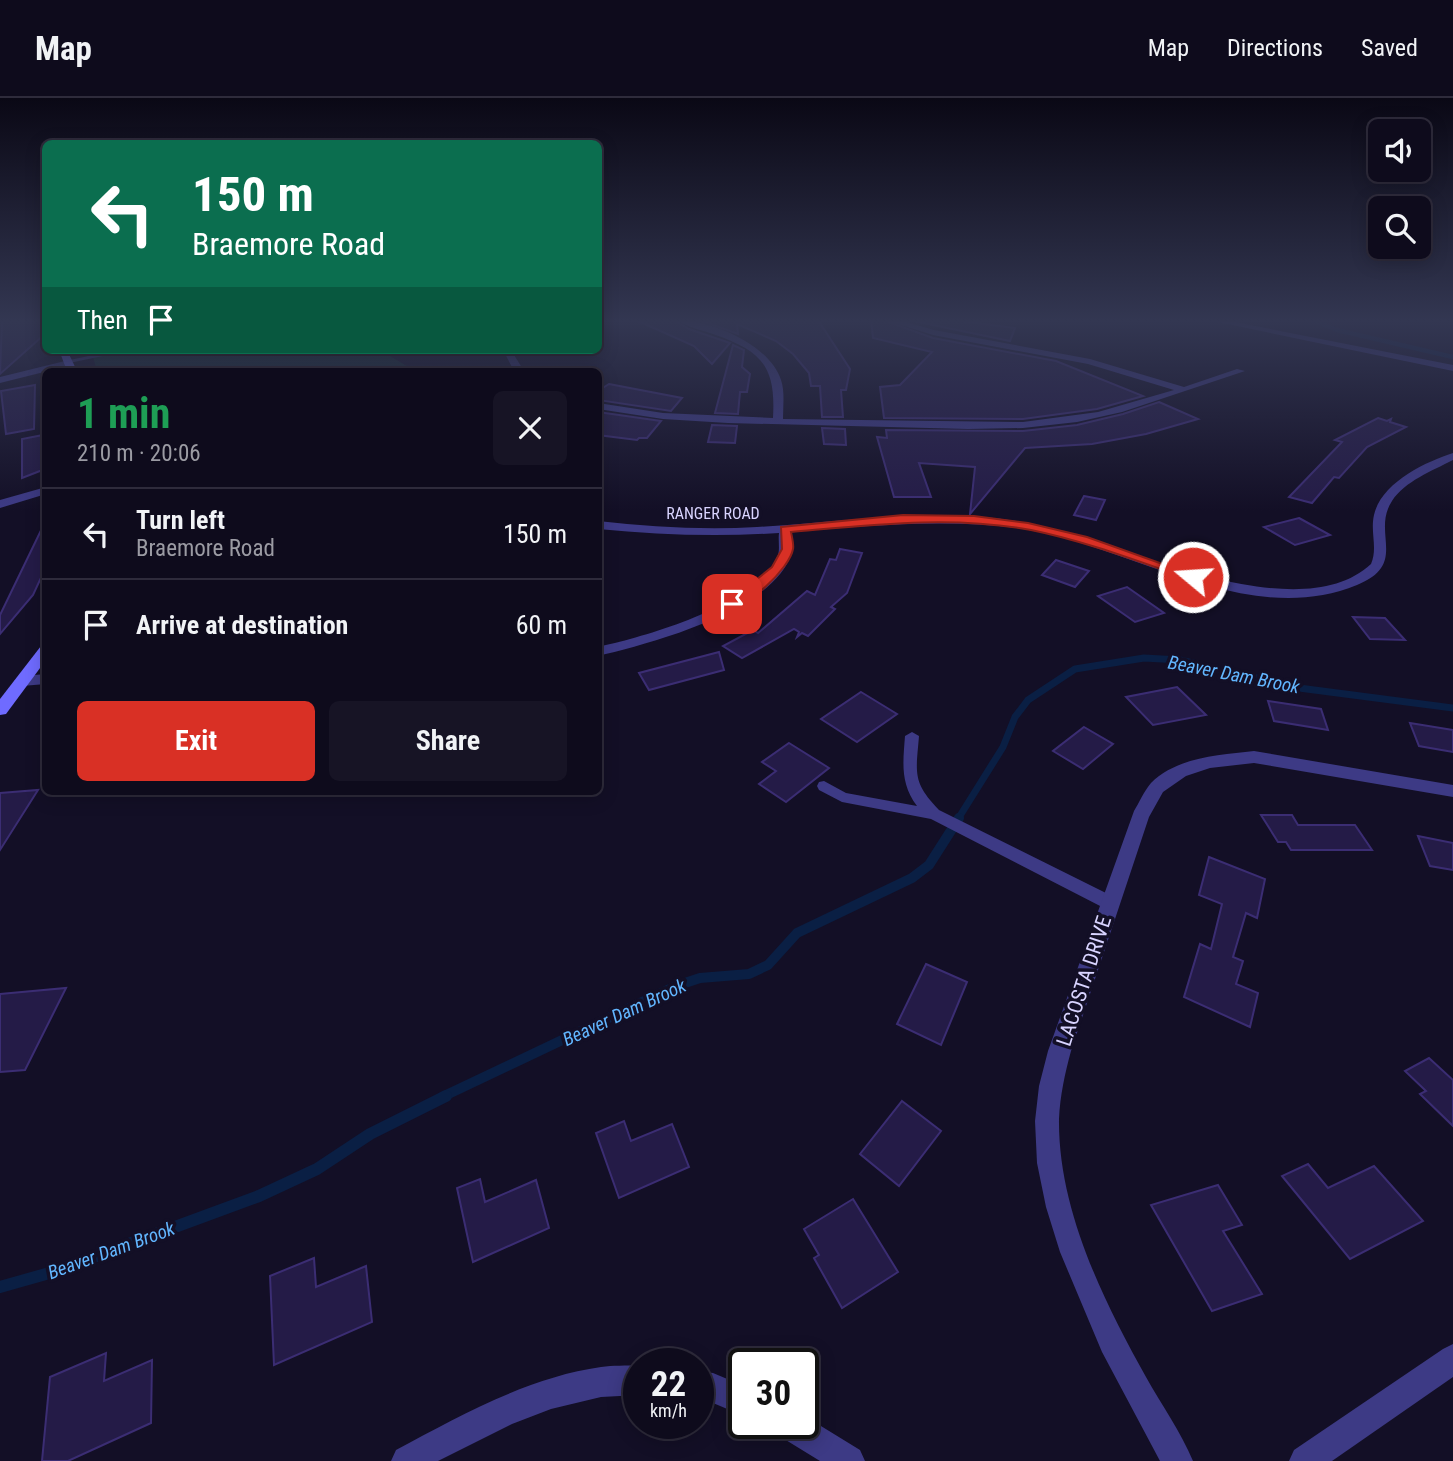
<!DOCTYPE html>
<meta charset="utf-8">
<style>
body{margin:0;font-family:"Roboto Condensed",sans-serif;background:#171425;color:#f1f3f6;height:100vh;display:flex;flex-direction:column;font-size:26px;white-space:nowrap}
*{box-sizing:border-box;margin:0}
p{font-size:23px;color:#9b9ba3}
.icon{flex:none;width:38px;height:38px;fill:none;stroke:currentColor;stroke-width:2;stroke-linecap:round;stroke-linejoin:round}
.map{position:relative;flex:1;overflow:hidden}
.drawer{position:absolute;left:42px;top:270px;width:560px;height:427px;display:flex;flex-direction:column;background:#0e0b1c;border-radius:10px;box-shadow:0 4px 18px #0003,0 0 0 2px #2e2b3b}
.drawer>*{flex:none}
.guide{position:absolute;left:42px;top:42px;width:560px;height:214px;border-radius:10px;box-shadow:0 4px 18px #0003,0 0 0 2px #2e2b3b;background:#0b6e4f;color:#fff;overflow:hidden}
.buttons{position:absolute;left:1368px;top:21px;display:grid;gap:14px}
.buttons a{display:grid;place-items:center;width:63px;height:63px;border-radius:10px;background:#0e0b1c;box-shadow:0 4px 18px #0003,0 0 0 2px #2e2b3b;font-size:35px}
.speed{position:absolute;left:623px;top:1250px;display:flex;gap:14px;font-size:35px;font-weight:700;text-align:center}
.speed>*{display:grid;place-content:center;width:91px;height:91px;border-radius:50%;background:#0e0b1c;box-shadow:0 4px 18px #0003,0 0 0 2px #2e2b3b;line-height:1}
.speed small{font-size:18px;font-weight:400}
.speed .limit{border:4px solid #111;border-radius:10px;background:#fff;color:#111}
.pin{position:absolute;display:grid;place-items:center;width:60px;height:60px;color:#fff;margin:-30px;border-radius:14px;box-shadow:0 4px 10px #0006}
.me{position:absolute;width:77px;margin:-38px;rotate:288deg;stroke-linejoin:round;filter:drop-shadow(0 0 5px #0008)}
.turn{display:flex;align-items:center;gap:24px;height:147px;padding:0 35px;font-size:32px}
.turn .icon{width:91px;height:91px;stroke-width:2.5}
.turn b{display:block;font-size:49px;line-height:60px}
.then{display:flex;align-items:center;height:66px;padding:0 35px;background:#0003;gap:14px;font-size:26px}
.round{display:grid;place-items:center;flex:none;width:74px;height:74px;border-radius:10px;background:#171425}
.summary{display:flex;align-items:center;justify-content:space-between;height:119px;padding:0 35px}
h1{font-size:42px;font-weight:700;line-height:52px;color:#1e9e55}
.button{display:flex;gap:14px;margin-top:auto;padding:14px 35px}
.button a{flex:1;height:80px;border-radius:10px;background:#d93025;color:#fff;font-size:28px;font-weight:700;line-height:80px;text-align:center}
.button a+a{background:#171425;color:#f1f3f6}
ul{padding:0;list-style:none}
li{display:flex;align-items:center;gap:21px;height:91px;padding:0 35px;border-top:2px solid #2e2b3b}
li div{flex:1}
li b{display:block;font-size:26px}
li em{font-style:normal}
header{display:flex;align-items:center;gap:42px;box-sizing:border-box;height:98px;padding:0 35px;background:#0e0b1c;border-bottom:2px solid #2e2b3b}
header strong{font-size:33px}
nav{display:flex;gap:38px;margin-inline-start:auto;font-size:24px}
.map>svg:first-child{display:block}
</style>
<header>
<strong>Map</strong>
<nav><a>Map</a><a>Directions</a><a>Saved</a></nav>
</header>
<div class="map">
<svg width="1453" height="1363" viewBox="0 0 1453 1363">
<rect width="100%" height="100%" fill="#130f26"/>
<path fill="#12302f" d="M91 252H380L415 273H97Z"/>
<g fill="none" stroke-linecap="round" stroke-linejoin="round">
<path stroke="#0a1f44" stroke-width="4.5" d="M1312 222 1337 232 1453 259"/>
<path stroke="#0a1f44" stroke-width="7" d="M958 721 1003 649 1015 619 1028 602 1075 571 1144 560 1180 562 1299 590 1453 610"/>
<path stroke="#0a1f44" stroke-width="10" d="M442 999 676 888 700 880 749 876 768 867 797 835 912 780 929 767 959 720"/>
<path stroke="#0a1f44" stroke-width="12" d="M0 1189 53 1174 259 1098 317 1071 370 1036 446 998"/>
</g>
<g fill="#241b47" stroke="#3b2d73" stroke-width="2">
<path d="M2 222H46V235L0 276Z"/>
<path d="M636 222H674L689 231 730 245 712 266 694 248Z"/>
<path d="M699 222H818L850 271 846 292H841L843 319H822L820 288H811L809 275 793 256 776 243 737 226 738 236Z"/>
<path d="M871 222H883L933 240 1056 263 1143 298 1097 311 1023 321 884 320 880 289 900 287 932 254 873 240Z"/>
<path d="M909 222H954L1015 230 1010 243Z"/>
<path d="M733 247 744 252 742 269 750 276 747 294H740L738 316 715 315Z"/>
<path d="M609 286 682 300 671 313 598 302V293Z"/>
<path d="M35 287 34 331 6 336 1 293Z"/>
<path d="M1159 304 1198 321 1146 336 1092 346 1025 350 970 416 975 369 919 365 931 399H894L877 339 887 340 886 332 1023 333 1077 327 1123 316Z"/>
<path d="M598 314 661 323 647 340H639L637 342 598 337Z"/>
<path d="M1378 320 1387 323 1391 321 1390 324 1406 329 1367 349 1339 380 1334 379 1312 405 1289 399 1342 344 1335 342Z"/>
<path d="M712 327 737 328 735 345 708 344Z"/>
<path d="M822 330 845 331 846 347 824 346Z"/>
<path d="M43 337 45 371 22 380V341Z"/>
<path d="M1084 398 1105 402 1096 422 1074 417Z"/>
<path d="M1299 420 1330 437 1295 447 1264 429Z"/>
<path d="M46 422V469L33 497 0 536V517Z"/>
<path d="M840 451 862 455 847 495 831 509 835 511 808 538 802 535 797 539 799 534 794 531 742 560 723 548 753 532 758 535 807 493 815 497 830 461 836 462Z"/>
<path d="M1056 462 1089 473 1075 489 1042 477Z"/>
<path d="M1127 489 1164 515 1135 524 1098 498Z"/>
<path d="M1353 519 1385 520 1405 542 1370 541Z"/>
<path d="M719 554 724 572 649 592 639 575Z"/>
<path d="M1177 589 1206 617 1153 627 1126 599Z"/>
<path d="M861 594 897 616 857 644 821 621Z"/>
<path d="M1268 603 1321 611 1328 632 1274 623Z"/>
<path d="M1410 625 1453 632V654L1419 648Z"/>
<path d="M1084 629 1113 646 1083 671 1053 653Z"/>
<path d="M789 645 829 670 786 704 759 686 776 673 762 664Z"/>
<path d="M38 692 0 752V695Z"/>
<path d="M1261 717H1292L1298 727H1355L1372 752H1291L1286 744H1278Z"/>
<path d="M1418 738 1453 745V772L1430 768Z"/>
<path d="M1209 759 1265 781 1257 820 1246 815 1233 859 1243 863 1236 886 1258 895 1250 929 1184 899 1200 846 1211 851 1222 806 1199 797Z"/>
<path d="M926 866 967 884 941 947 897 926Z"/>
<path d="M66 890 25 972 0 974V896Z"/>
<path d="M1429 960 1453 982V1028L1420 996 1426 993 1405 973Z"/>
<path d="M902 1003 941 1033 899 1088 860 1056Z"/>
<path d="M624 1023 631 1043 672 1026 689 1069 619 1100 596 1035Z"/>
<path d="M1308 1066 1328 1090 1374 1068 1423 1123 1350 1161 1282 1078Z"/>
<path d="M480 1081 485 1104 536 1082 549 1130 473 1164 457 1090Z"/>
<path d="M1218 1087 1242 1127 1223 1133 1262 1196 1212 1213 1151 1107Z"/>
<path d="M853 1101 898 1174 842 1210 814 1160 819 1157 804 1131Z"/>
<path d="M314 1160 316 1189 366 1168 372 1224 274 1267 270 1178Z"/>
<path d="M106 1255 104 1283 152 1262 151 1325 68 1363H42L50 1279Z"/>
</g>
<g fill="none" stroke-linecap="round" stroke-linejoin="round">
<g fill="#3d3a85" fill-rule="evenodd">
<path d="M117 252H132L69 265 65 263Z"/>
<path d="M912 634 919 638C916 675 912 684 939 712L1116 800 1118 805 1116 810 1110 811 1104 810 931 721 842 704 819 692 817 688 819 684 824 683 846 695 917 708C900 685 903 665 905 638Z"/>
</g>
<g fill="#3d3a85" fill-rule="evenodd">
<path d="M677 222C712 222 770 247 781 282 785 294 783 308 783 321L1023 324 1098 314 1174 292 1088 266 933 237 885 222H899L934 232 1090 261 1184 289 1237 271 1245 273 1122 314 1077 324 1023 330 968 331 728 325 663 321 598 311V305L663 315 773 320C776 268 762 253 713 236 701 232 687 229 677 222Z"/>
<path d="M1208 222H1225L1453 267V273Z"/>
<path d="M503 252H511L524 273H514Z"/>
<path d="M69 262 72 263V267L0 285V279Z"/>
<path d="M1453 355V362C1432 373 1405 383 1392 403 1371 435 1409 466 1357 487 1247 532 1130 447 1023 431 946 420 869 428 791 434 791 441 793 450 791 456 774 513 649 546 598 558V549C645 539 760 506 778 457 780 451 778 442 779 435 718 439 659 437 598 431V423C651 429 704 432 757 429 851 424 948 406 1042 428 1124 447 1299 533 1371 466 1378 450 1370 434 1374 417 1381 385 1425 364 1453 355Z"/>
<path d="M46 389V396L0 410V402Z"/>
<path d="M46 576V586L22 588 14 583 22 578Z"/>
<path d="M1254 653 1453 687V699L1254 665 1210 670 1186 678 1163 694 1149 719 1071 953C1065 975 1060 998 1059 1021 1058 1111 1103 1202 1146 1279 1161 1306 1181 1334 1193 1363H1160L1102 1254 1060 1154 1046 1109 1037 1065 1035 1023 1039 988 1048 953 1134 713C1139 705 1144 693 1151 685 1177 659 1219 657 1254 653Z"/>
<path d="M1453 1246V1279L1332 1363H1289L1294 1352 1443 1251Z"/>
<path d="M639 1267V1297L601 1299 551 1311 512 1326 438 1363H391L396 1352C459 1318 529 1279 601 1269 613 1267 626 1268 639 1267Z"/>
<path d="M698 1273 713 1275 744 1288V1318L713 1305 698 1303Z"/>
<path d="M803 1317 860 1352 865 1363H820L776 1336 772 1325H803Z"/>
</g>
<g fill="#6f6bff" fill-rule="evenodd">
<path d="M59 252H67L77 273H67Z"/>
<path d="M46 547V562L6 616 0 617V601L41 548Z"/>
</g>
</g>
<linearGradient id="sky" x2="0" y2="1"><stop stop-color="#0a0815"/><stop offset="0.54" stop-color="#333752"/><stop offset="1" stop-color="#333752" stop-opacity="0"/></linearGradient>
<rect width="1453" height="413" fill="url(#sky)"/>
<path fill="#d93025" stroke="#8d1f18" stroke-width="2" d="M903 417 974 418 1028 425 1087 439 1199 479 1189 481C1137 463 1085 443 1031 432 951 417 870 427 791 434 792 439 794 447 793 451 790 470 746 512 728 509L726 506 772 469 782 451 781 429Z"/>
<g text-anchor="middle" stroke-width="7" stroke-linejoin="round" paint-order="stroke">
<g font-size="16" fill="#d9d4ff" stroke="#130f26">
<text x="713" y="421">RANGER ROAD</text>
</g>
<g font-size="19" font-style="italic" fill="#62b6ff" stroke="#130f26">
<text transform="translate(1234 576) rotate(11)" y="7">Beaver Dam Brook</text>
<text transform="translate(624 914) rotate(-25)" y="7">Beaver Dam Brook</text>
<text transform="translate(111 1152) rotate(-20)" y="7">Beaver Dam Brook</text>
</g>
<g font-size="21" fill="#d9d4ff" stroke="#130f26">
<text transform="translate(1084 883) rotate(-72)" y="7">LACOSTA DRIVE</text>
</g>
</g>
</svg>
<div class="buttons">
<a><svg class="icon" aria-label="sound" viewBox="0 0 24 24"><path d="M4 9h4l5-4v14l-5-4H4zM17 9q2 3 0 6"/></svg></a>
<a><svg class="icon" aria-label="search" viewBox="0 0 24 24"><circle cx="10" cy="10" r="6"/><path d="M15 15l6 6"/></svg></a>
</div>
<div class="speed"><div>22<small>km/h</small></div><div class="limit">30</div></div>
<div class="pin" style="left:732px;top:506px;background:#d93025"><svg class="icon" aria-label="arrive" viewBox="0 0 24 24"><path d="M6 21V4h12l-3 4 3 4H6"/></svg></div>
<svg class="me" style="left:1193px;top:479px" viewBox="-20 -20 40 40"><circle r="17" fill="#d93025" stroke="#fff" stroke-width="3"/><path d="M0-11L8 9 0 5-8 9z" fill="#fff"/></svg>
<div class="guide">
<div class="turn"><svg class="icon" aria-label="left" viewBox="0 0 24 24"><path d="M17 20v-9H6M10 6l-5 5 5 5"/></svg><div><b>150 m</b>Braemore Road</div></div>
<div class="then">Then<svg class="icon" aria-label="arrive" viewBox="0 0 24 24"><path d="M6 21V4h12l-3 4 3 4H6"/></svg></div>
</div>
<section class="drawer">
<div class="summary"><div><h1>1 min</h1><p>210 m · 20:06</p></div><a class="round"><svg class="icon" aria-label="close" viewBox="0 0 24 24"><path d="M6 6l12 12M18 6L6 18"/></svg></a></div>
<ul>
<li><svg class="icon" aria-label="left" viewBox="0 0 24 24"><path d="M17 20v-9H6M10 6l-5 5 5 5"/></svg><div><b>Turn left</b><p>Braemore Road</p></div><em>150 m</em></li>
<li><svg class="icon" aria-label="arrive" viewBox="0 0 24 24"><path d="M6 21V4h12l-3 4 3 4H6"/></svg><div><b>Arrive at destination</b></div><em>60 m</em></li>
</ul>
<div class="button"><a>Exit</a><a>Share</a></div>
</section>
</div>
